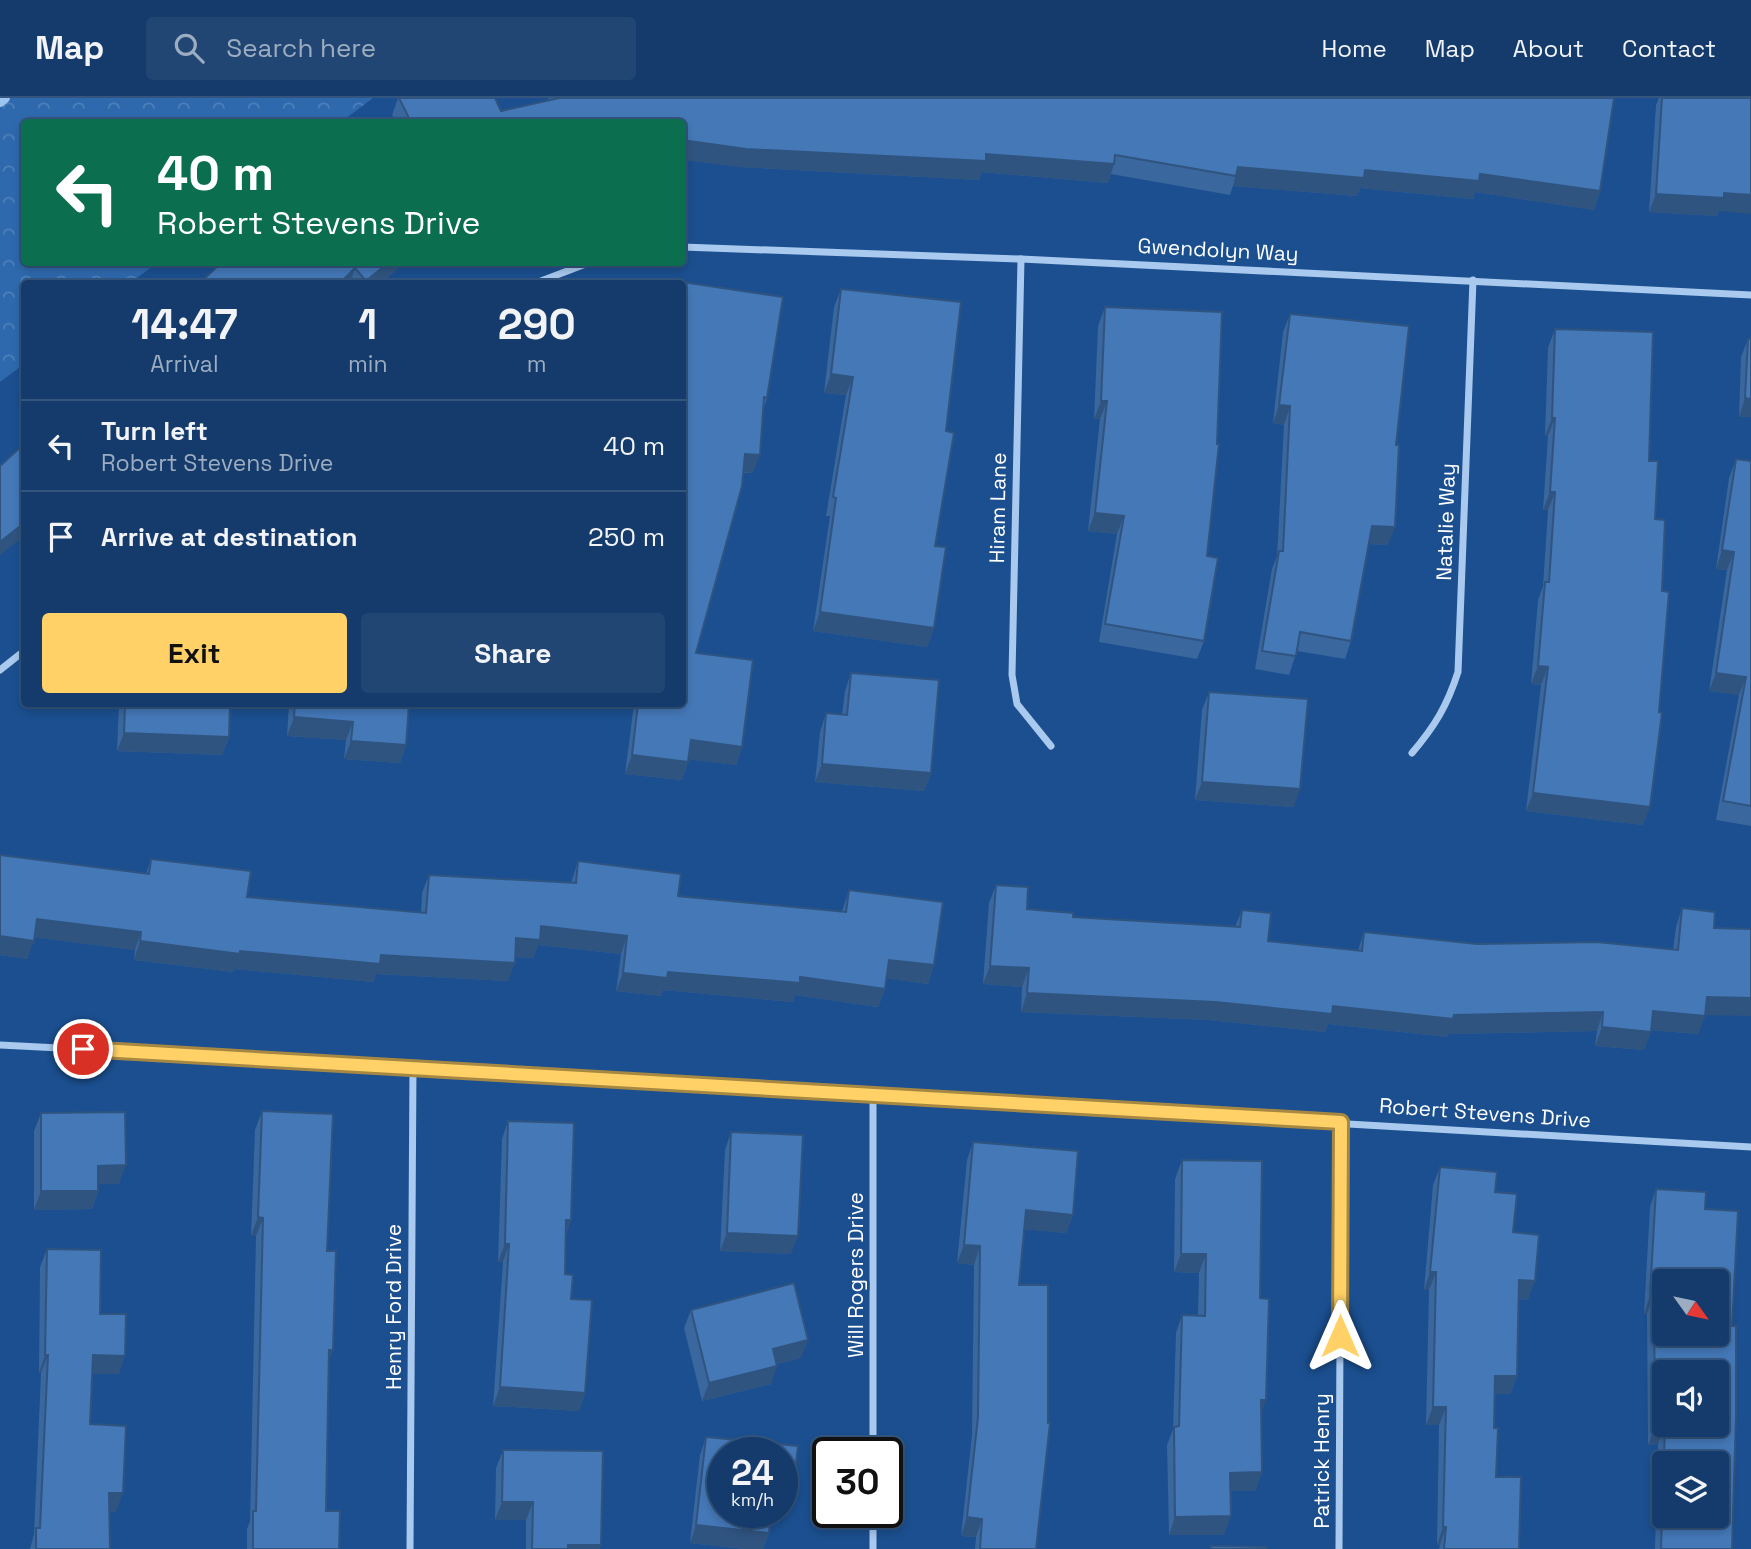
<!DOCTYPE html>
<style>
body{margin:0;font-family:"Space Grotesk",sans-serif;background:#214673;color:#f1f3f6;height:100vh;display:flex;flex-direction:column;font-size:26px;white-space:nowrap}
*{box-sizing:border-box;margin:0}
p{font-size:23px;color:#9dadc1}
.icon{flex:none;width:38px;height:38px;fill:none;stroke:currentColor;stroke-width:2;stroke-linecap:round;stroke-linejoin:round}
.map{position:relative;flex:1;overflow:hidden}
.sheet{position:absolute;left:21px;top:182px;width:665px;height:427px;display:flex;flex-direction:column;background:#143b6b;border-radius:7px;box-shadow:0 4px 10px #0003,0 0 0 2px #33557e}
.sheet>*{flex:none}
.banner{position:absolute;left:21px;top:21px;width:665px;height:147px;border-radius:7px;box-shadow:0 4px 10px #0003,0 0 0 2px #33557e;background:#0b6e4f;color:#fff;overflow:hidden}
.needle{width:46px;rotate:123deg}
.controls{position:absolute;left:1652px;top:1171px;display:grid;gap:14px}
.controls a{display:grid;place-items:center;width:77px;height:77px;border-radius:7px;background:#143b6b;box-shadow:0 4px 10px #0003,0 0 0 2px #33557e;font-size:35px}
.speed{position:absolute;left:707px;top:1339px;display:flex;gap:14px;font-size:35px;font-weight:700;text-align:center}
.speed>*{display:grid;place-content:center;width:91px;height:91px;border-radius:50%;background:#143b6b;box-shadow:0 4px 10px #0003,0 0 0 2px #33557e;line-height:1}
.speed small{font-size:18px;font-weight:400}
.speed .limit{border:4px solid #111;border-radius:10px;background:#fff;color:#111}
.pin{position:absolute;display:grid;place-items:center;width:60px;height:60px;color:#fff;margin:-30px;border:4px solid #fff;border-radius:50%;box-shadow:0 2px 7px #0007}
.me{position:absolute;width:77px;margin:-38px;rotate:0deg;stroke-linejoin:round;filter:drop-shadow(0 0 5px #0008)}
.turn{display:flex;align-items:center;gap:24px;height:147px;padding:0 21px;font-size:32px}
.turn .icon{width:91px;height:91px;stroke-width:2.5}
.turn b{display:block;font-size:49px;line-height:60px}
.eta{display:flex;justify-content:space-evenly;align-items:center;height:119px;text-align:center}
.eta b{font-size:42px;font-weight:600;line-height:49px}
.action{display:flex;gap:14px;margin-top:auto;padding:14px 21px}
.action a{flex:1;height:80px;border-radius:7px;background:#ffd166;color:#111;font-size:28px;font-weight:600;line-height:80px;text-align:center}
.action a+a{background:#214673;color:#f1f3f6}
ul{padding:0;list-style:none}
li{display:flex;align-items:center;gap:21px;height:91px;padding:0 21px;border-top:2px solid #33557e}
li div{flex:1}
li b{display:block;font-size:26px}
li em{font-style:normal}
header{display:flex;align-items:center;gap:42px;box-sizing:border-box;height:98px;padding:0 35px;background:#143b6b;border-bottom:2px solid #33557e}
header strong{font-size:33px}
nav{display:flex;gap:38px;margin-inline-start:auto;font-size:24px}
.search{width:490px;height:63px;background:#214673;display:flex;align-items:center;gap:18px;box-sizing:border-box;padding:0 24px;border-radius:7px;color:#9dadc1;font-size:26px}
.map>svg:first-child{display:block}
</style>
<header>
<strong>Map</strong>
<div class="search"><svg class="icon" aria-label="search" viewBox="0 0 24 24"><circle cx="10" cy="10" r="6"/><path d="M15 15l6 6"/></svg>Search here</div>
<nav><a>Home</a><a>Map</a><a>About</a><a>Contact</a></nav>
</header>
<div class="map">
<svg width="1751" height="1451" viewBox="0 0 1751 1451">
<defs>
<pattern id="park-crowns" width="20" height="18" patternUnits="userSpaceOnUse" patternTransform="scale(1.75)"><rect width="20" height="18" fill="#2e69ad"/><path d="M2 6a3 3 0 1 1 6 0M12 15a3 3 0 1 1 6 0" fill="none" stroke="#4d80b9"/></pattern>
</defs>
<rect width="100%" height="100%" fill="#1b4f8f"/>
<path fill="url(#park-crowns)" d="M0 0H373L341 24H24V164L157 165 130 185 24 186V266L0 284Z"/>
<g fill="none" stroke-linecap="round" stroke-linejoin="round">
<path stroke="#9cc4f0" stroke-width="10" d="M0 4 5 0"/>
<g stroke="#a9c9ee" stroke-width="7">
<path d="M682 149 1021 161 1751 197"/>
<path d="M1021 161 1012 577 1017 606 1051 648"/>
<path d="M533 186 591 164"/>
<path d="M0 572 24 553"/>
<path d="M1412 655C1435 628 1447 608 1458 574L1473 182"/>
<path d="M0 947 413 968 873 999 1751 1049"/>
<path d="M873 1354V999"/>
<path d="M410 1451 413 968"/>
<path d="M873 1451V1414"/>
<path d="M1339 1451 1341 1024"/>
</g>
</g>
<g fill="#3a679d">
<path d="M398 0H495L501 13 549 2 548 0H1614L1600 93 1594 112 1475 94 1473 101 1360 90 1357 98 1233 88 1230 97 1111 76 1108 85 982 74 979 82 739 69 682 24H396L392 17Z"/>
<path d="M1659 0H1751L1717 118 1649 114 1656 7Z"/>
<path d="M406 164 379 186H199Z"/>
<path d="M682 186 767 300 764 309 753 375H743L696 555 742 649 736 667 689 661 682 682 625 676 634 606H682Z"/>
<path d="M841 191 946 333 935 448 934 530 927 549 813 533 830 418H826L846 297 824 295 834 209Z"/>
<path d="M1105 209 1207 458 1204 543 1197 561 1099 544 1117 436 1088 433 1100 321H1094L1098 228Z"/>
<path d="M1290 216 1396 347 1388 447 1369 446 1351 543 1345 561 1297 553 1289 577 1255 571 1272 471 1277 458 1284 327 1273 325 1283 234Z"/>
<path d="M1555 231 1649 363 1655 421 1643 727 1526 713 1541 587 1531 586 1538 502 1543 488 1548 412H1543L1548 338H1545L1548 250Z"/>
<path d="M1748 241 1751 319H1739L1741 259Z"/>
<path d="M1736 361 1751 363V728L1716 722 1739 597 1709 593 1727 472 1716 471 1729 380Z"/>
<path d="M851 575 931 675 924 693 815 684 820 634 826 615 842 617 845 593Z"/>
<path d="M1209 594 1294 709 1195 702 1202 612Z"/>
<path d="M119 606H230L229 639 222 657 117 653Z"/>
<path d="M289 606H409L406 647 400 665 344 661 346 642 287 638Z"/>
<path d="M0 757 146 776 151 761 247 799 421 815 422 795 429 777 571 785 578 763 678 798 842 813 849 792 934 867 928 886 886 880 885 891 878 909 795 897 793 904 663 892 661 898 616 893 621 856 538 847 533 860 515 859 508 883 376 876 373 884 234 871 233 874 134 862 135 852 34 839 27 861 0 857Z"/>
<path d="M996 787 1027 811 1073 819 1235 829 1242 812 1268 843 1358 852 1364 834 1477 846 1673 852 1676 829 1682 810 1705 917 1698 936 1651 932 1644 952 1595 948 1597 933 1448 936 1447 939 1328 926 1325 934 1208 922 1021 914 1022 889 983 886 989 805Z"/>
<path d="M262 1013 327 1153 328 1266 326 1413 339 1451H247V1431L250 1423 256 1138H251L255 1032Z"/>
<path d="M41 1015 119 1086H98V1093L92 1111 34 1112V1033Z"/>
<path d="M508 1023 571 1122 566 1136 565 1176 571 1201 585 1295 579 1313 493 1308 503 1164H498L502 1041Z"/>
<path d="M731 1034 791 1156 720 1153 725 1052Z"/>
<path d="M973 1044 1073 1117 1066 1135 1024 1131 1019 1187 1036 1451H975L976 1439 961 1438 972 1337 974 1167 957 1165 967 1062Z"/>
<path d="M1182 1062 1260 1200 1261 1316 1256 1393H1231L1224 1437H1169L1167 1347 1173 1331 1176 1235 1182 1217H1198L1199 1175 1174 1174 1175 1081Z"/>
<path d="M1440 1069 1495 1094 1513 1134 1528 1202 1518 1201 1517 1278 1510 1296H1495L1494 1330 1496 1379 1519 1451H1439L1440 1447H1437L1439 1327H1426L1429 1192H1424L1433 1087Z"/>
<path d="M1656 1091 1705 1111 1732 1228V1451H1655L1658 1346 1648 1347 1647 1216H1644L1650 1109Z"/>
<path d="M47 1151 100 1216 119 1276H92L90 1326 116 1414 109 1413 110 1451H30L34 1436 41 1275H39L40 1169Z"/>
<path d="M691 1212 801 1260 777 1266 771 1286 702 1303 684 1230Z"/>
<path d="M706 1339 786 1408 723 1354 769 1435 763 1451H745L690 1445 700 1357Z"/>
<path d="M503 1352 600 1451H526V1422H495L496 1370Z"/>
</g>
<g fill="#305480">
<path d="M682 42 986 56 1114 66 1108 85 982 74 979 82 739 69 682 62Z"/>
<path d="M1238 69 1365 72 1480 76 1600 93 1594 112 1475 94 1473 101 1360 90 1357 98 1233 88Z"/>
<path d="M1724 95 1751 97V116L1719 113 1717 118 1649 114 1656 96Z"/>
<path d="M389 164H406L379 186H365L366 183Z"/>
<path d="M355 170 350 186H339Z"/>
<path d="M831 276 853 279 846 297 824 295Z"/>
<path d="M1745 300 1751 301V319H1739Z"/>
<path d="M1101 303H1107L1100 321H1094Z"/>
<path d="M1279 307 1290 308 1284 327 1273 325Z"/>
<path d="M1552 320H1555L1548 338H1545Z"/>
<path d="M745 356 760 357 753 375 738 374Z"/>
<path d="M1550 394H1555L1548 412H1543Z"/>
<path d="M1095 415 1124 418 1117 436 1088 433Z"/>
<path d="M24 425V438L0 457V444Z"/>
<path d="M1372 428 1395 429 1388 447 1365 446Z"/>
<path d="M1722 452 1734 454 1727 472 1716 471Z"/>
<path d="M820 514 934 530 927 549 813 533Z"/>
<path d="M1538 568 1548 569 1541 587 1531 586Z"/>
<path d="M1716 575 1746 579 1739 597 1709 593Z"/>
<path d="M294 619 353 624 346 642 287 638Z"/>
<path d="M124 635 229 639 222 657 117 653Z"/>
<path d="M691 642 742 649 736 667 684 661Z"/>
<path d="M351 643 406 647 400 665 344 661Z"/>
<path d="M632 657 688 664 682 682 625 676Z"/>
<path d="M822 666 931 675 924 693 815 684Z"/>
<path d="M1202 684 1300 691 1294 709 1195 702Z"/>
<path d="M1533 695 1650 709 1643 727 1526 713Z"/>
<path d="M37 821 141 834 135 852 30 839Z"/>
<path d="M541 828 627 838 621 856 538 847 533 860 509 859 516 840Z"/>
<path d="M0 838 34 843 27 861 0 857Z"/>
<path d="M140 843 240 853 381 857 515 865 508 883 376 876 373 884 234 871 233 874 134 862Z"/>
<path d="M889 862 934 867 928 886 882 880Z"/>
<path d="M990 868 1029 870 1022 889 983 886Z"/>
<path d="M668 874 800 879 885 891 878 909 795 897 793 904 663 892 661 898 616 893 623 875Z"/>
<path d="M1027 895 1333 908 1454 917 1603 914 1597 933 1448 936 1447 939 1328 926 1325 934 1208 922 1021 914Z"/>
<path d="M1707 899 1751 900V918L1700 917Z"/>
<path d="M1653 913 1705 918 1698 936 1647 932Z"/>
<path d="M1602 929 1651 934 1644 952 1595 948Z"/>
<path d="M126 1067 119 1086H91L98 1068Z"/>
<path d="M41 1093H98L92 1111 34 1112Z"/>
<path d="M1026 1112 1073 1117 1066 1135 1019 1131Z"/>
<path d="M258 1119 263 1120 256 1138H251Z"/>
<path d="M566 1122H571L564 1140Z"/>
<path d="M727 1135 798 1138 791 1156 720 1153Z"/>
<path d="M505 1146H509L503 1164H498Z"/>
<path d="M964 1147 980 1148 974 1167 957 1165Z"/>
<path d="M1181 1156H1206L1199 1175 1174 1174Z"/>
<path d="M1430 1174H1436L1429 1192H1424Z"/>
<path d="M1519 1182 1535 1183 1528 1202 1512 1200Z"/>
<path d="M1650 1197H1654L1647 1216H1644Z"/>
<path d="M808 1242 801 1260 766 1269 773 1251Z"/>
<path d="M329 1252H333L327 1270Z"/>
<path d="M45 1257H48L41 1275H39Z"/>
<path d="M93 1257 125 1258 119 1276H86Z"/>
<path d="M777 1268 771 1286 702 1303 709 1285Z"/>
<path d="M1495 1278H1517L1510 1296H1489Z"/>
<path d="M500 1289 585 1295 579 1313 493 1308Z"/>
<path d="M1261 1302H1266L1260 1320Z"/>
<path d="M1433 1309H1446L1439 1327H1426Z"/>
<path d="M1655 1328H1665L1658 1346 1648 1347Z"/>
<path d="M1262 1374 1256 1393H1224L1230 1375Z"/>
<path d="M782 1388 793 1390 786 1408 782 1407Z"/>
<path d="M109 1395H123L116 1414 103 1413Z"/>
<path d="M502 1404H533L526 1422H495Z"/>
<path d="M1231 1418 1224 1437H1169L1175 1419Z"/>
<path d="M967 1419 982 1421 976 1439 961 1438Z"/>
<path d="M696 1427 769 1435 763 1451H745L690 1445Z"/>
<path d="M1443 1429H1446L1440 1447H1437Z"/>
<path d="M568 1447H601L600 1451H567Z"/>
</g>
<g fill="#4478b7" stroke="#305480" stroke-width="2" fill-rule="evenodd">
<path d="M399 0H495L501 13 559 0H1614L1600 93 1480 76 1479 83 1365 72 1364 80 1238 69 1236 78 1115 57 1114 66 986 56V63L746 51 682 42V24H411Z"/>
<path d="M1662 0H1751V97L1724 95V100L1656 96Z"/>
<path d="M222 164H389L366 183 355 170 339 186H199Z"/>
<path d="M682 184 783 199 767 300 764 299 760 357 745 356 742 388 696 555 753 562 742 649 691 642 688 664 632 657 638 606H682Z"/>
<path d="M841 191 961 204 946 333 954 335 935 448 946 449 934 530 820 514 836 400 833 399 853 279 831 276Z"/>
<path d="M1105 209 1222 214 1217 346H1219L1207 458 1218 460 1204 543 1105 526 1124 418 1095 415 1107 303H1101Z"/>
<path d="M1290 216 1409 228 1396 347H1399L1395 429 1372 428 1351 543 1300 534 1296 558 1262 553 1279 453H1283L1290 308 1279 307Z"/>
<path d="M1555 231 1653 234 1649 363H1658L1655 421 1665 422 1662 493 1669 494 1659 614 1662 615 1650 709 1533 695 1548 569 1538 568 1545 484H1549L1555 394H1550L1555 320H1552Z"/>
<path d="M1748 241H1751V301L1745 300Z"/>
<path d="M24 346V425L0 444V368Z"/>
<path d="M1736 361 1751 363V708L1723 703 1746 579 1716 575 1734 454 1722 452Z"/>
<path d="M851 575 939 582 931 675 822 666 826 615 847 617Z"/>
<path d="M1209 594 1308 601 1300 691 1202 684Z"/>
<path d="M125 606H230L229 639 124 635Z"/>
<path d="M295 606H409L406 647 351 643 353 624 294 619Z"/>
<path d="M0 757 149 776 151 761 251 773 247 799 426 815 429 777 576 785 578 763 681 776 678 798 846 814 849 792 943 804 934 867 889 862 885 891 800 879V885L668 874 667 880 623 875 627 838 541 828 540 842 516 840 515 865 381 857 380 866 240 853V856L140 843 141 834 37 821 34 843 0 838Z"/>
<path d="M996 787 1028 789 1027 811 1073 815V819L1240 829 1242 812 1271 815 1268 843 1362 853 1364 834 1477 846 1596 844 1678 852 1682 810 1715 814 1714 830 1751 831V900L1707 899 1705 918 1653 913 1651 934 1602 929 1603 914 1454 917 1453 921 1333 908 1332 916 1215 904 1027 895 1029 870 990 868Z"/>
<path d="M262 1013 333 1016 327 1153H336L333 1252H329L326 1413H340L339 1451H253V1413H256L263 1120 258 1119Z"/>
<path d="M125 1014 126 1067 98 1068V1093H41V1015Z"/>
<path d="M508 1023 574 1025 571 1122H566L565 1176 573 1177 571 1201 592 1202 585 1295 500 1289 509 1146H505Z"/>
<path d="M731 1034 803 1037 798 1138 727 1135Z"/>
<path d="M973 1044 1078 1053 1073 1117 1026 1112 1019 1187H1048V1325H1050L1036 1451H980L982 1421 967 1419 978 1319 980 1148 964 1147Z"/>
<path d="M1182 1062 1262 1063 1260 1200 1269 1201 1266 1302H1261L1262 1374 1230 1375 1231 1418 1175 1419 1174 1329 1179 1328 1182 1217 1205 1218 1206 1156H1181Z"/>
<path d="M1440 1069 1497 1074 1495 1094 1517 1096 1513 1134 1539 1137 1535 1183 1519 1182 1517 1278H1495L1494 1330H1498L1496 1379H1521L1519 1451H1444L1446 1429H1443L1446 1309H1433L1436 1174H1430Z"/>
<path d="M1656 1091 1706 1094 1705 1111 1738 1113 1732 1228H1736V1317L1732 1451H1661L1665 1328H1655L1654 1197H1650ZM1664 1183H1717V1236H1664ZM1664 1274H1717V1326H1664ZM1664 1365H1717V1418H1664Z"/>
<path d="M47 1151 101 1152 100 1216H126L125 1258 93 1257 90 1326 126 1328 123 1395H109L110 1451H36V1430H40L48 1257H45Z"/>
<path d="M794 1185 808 1242 773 1251 777 1268 709 1285 691 1212Z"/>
<path d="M706 1339 798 1348 793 1390 782 1388V1354H723V1414H771L769 1435 696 1427Z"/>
<path d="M503 1352 603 1353 601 1447H568V1451H532L533 1404H502Z"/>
<path d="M1211 1448 1266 1449V1451H1211Z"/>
</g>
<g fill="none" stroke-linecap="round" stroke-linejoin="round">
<defs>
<path id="route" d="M83 951C502 973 921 1003 1341 1024L1340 1238"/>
</defs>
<use href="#route" stroke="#a68842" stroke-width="18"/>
<use href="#route" stroke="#ffd166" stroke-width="12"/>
</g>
<g text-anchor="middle" stroke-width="5" stroke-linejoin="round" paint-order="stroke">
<g font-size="21" fill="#fff" stroke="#1b4f8f">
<text transform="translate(1218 152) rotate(3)" y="7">Gwendolyn Way</text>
<text transform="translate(998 410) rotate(-89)" y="7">Hiram Lane</text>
<text transform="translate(1446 424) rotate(-88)" y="7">Natalie Way</text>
<text transform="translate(1485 1015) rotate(4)" y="7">Robert Stevens Drive</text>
<text transform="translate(856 1177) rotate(-90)" y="7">Will Rogers Drive</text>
<text transform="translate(394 1209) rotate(-90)" y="7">Henry Ford Drive</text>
<text transform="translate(1322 1363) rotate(-90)" y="7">Patrick Henry</text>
</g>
</g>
</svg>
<div class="controls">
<a><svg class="needle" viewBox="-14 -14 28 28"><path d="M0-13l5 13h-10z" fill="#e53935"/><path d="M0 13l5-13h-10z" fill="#9dadc1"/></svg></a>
<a><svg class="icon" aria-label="sound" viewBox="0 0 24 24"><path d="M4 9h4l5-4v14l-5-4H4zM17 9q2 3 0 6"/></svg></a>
<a><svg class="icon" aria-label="layers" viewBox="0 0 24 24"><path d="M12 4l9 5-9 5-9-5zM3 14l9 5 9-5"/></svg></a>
</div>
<div class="speed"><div>24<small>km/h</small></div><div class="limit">30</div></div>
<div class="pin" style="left:83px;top:951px;background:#d93025"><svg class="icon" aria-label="arrive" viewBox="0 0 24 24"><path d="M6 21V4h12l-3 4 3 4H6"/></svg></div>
<svg class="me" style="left:1340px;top:1238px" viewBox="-20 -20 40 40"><path d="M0-17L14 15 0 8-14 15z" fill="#ffd166" stroke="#fff" stroke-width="4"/></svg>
<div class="banner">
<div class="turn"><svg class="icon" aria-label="left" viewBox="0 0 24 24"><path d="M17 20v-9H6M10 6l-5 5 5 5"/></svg><div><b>40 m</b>Robert Stevens Drive</div></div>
</div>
<section class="sheet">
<div class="eta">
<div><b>14:47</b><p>Arrival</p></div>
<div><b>1</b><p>min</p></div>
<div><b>290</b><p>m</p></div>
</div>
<ul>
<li><svg class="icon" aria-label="left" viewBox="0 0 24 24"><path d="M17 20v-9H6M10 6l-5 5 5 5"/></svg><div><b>Turn left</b><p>Robert Stevens Drive</p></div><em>40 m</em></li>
<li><svg class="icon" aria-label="arrive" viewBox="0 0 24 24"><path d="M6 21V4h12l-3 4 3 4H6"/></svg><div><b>Arrive at destination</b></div><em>250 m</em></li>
</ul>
<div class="action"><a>Exit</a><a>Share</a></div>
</section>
</div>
